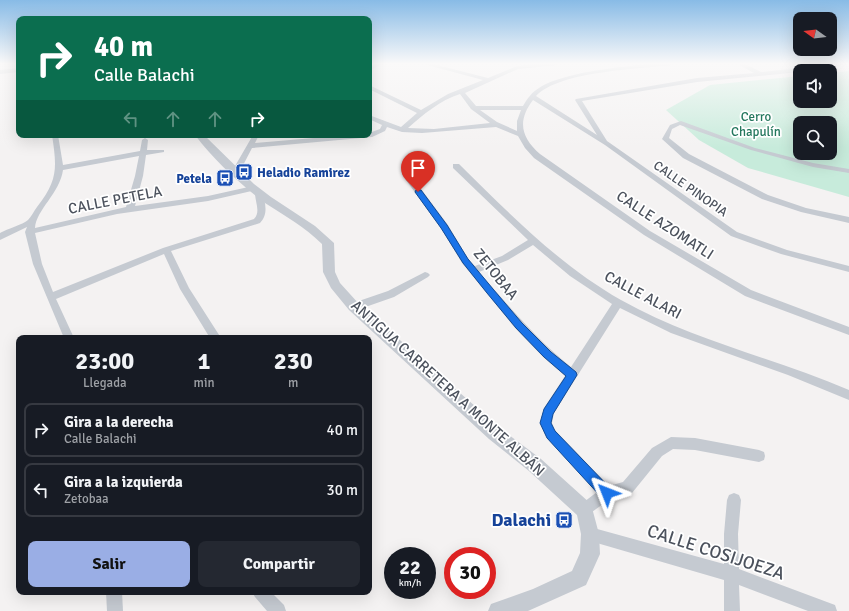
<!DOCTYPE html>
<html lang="es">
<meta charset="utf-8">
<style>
body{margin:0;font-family:Signika,sans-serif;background:#242831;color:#f1f3f6;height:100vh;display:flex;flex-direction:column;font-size:15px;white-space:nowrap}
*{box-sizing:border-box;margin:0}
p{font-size:13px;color:#9ea1a6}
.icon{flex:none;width:22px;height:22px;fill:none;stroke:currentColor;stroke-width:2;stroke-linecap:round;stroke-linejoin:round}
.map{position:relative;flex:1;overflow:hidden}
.drawer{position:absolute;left:16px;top:335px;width:356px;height:260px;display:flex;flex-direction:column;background:#171b24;border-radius:8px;box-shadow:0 4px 16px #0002}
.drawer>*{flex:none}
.top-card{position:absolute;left:16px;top:16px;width:356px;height:122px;border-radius:8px;box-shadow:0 4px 16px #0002;background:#0b6e4f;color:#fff;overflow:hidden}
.needle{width:26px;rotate:284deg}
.tools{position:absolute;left:793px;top:12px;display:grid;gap:8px}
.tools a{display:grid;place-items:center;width:44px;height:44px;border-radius:8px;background:#171b24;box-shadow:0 4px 16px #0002;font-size:20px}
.speed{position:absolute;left:384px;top:547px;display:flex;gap:8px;font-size:20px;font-weight:700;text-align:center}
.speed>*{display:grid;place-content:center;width:52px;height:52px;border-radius:50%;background:#171b24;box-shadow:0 4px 16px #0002;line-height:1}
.speed small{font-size:10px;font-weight:400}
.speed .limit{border:6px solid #d22;background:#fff;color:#111}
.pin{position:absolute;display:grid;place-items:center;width:34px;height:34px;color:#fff;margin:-41px -17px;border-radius:50% 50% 50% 0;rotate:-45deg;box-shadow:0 0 4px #0007}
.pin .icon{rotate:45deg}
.me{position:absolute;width:44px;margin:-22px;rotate:315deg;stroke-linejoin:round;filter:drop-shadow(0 0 3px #0008)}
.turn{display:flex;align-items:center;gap:14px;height:84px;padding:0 12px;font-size:18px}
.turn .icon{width:52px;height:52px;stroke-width:2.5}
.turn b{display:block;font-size:28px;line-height:34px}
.lanes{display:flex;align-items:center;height:38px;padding:0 12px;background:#0003;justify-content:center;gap:20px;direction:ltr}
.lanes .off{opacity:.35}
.eta{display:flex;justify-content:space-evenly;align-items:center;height:68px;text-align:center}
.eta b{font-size:24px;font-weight:700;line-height:28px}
.primary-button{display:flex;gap:8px;margin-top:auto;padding:8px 12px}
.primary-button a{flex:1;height:46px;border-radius:8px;background:#9aaee5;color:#111;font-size:16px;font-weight:700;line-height:46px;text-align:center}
.primary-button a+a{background:#242831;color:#f1f3f6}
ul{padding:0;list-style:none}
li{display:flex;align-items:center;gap:12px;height:54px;margin:0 8px 6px;padding:0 4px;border:2px solid #363941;border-radius:8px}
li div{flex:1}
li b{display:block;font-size:15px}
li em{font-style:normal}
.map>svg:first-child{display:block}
</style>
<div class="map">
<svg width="849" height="611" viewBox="0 0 849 611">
<rect width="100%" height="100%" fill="#f4f2f2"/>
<path fill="#c7ebdb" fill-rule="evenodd" d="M849 71V197L748 168 699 140 666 110 710 85 800 76V101H830V73ZM800 123H830V153H800Z"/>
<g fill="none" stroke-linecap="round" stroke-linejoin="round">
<g fill="#c5cad1" fill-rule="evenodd">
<path d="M376 63H383L369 71V67Z"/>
<path d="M420 63H429L488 78 517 66 545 63H560L557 65 518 69 465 93 476 106H523C527 99 532 92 539 88 563 71 645 63 676 63L673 65C638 69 560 71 536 96L597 135 575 100 576 99 697 78 754 73 736 63H743L761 72 845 63 830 69 697 82 582 101 607 141 737 232 787 250 849 266V272L781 254 731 236 605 145 533 100C517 121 521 137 540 154L650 231 751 290 849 327V335L745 296 644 235 534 158 525 148 518 136 496 127 422 133 402 132 387 127 385 131 372 137 252 148 238 175H235L231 173 253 135H259L255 143 349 135H369V133L380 129 382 125 369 119V115L401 127 417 113 369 89V85L421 110 448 94 483 80ZM460 94 471 109 490 123 434 129 408 128C423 115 440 100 460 94ZM480 110H521L517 121V131L497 122Z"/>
<path d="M19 68V72L0 74V70Z"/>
<path d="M681 121 755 148 813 163 849 169V173L813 167 751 150 680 125 672 129 669 138 689 154 768 195 806 208 849 217V223L801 212 762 199 683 158 662 139 670 125Z"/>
<path d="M52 135H58L63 165 140 151 142 140 145 138 148 140 147 150H164V152L146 155 143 176 135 206 208 196 253 186 257 188 256 190 208 201 117 214 35 233 42 264 53 292 163 248 254 219C261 212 255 202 255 193L259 191H262C265 202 269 214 260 223L171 251 189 288 221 338H210L180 289 164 254 56 299 74 338H64L33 264 25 232 27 227 0 240V233C7 229 24 224 28 220 31 217 34 211 37 207 58 180 57 168 52 135ZM139 156 135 176 126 207 35 228C36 210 60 193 63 170Z"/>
<path d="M453 164H459C509 213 559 265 621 300 692 340 774 358 849 390V400L788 375 671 333 620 308 554 413 552 423 555 430 609 486 623 482 652 448 671 437 695 438 759 450 764 452 765 456 764 460 759 462 695 450 673 449 662 456 632 493 610 499 585 517 580 515 578 510 580 505 597 492 547 438 540 423 544 408 565 376 543 357 515 328 462 263 441 228 406 180 410 178H413L448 225 468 259 475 266 502 256 528 240 453 168ZM533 245 570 276 612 304 571 367C536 339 508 305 479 272L508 260Z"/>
<path d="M425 272 428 273 430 275 428 277 394 297 354 311 350 310 349 307 350 304 388 291Z"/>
<path d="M734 493 739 495 741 500 738 534 739 569 835 605 837 611H808L739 585 740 611H724V580L590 541 585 539 583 534 585 529 590 527 724 564V534L727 500 729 495Z"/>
<path d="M106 592H122L123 611H107Z"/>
<path d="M252 592H271L284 605 286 611H267L255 597Z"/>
</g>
<path fill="#c5cad1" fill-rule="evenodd" d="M195 135H204L254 184 271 197 315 226 334 243 335 272 340 283 359 304 501 429 541 459 591 504 599 534 600 554 586 585 528 611H488L491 604 533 589 572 571 580 553 581 534 577 515 529 471 489 439 349 310 331 288 323 272 322 244C305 227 285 216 265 203 241 185 213 159 195 135Z"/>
</g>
<linearGradient id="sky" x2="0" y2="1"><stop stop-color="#88bbe6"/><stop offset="0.43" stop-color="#faf9f9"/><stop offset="1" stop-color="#faf9f9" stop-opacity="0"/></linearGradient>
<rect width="849" height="148" fill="url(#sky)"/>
<path fill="#1a73e8" stroke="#114b97" d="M416 190H421L447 225 468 259 493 289 522 323 551 352 576 372 577 375 553 414 551 423 555 431 611 489 613 493 611 498 607 500 602 498 547 438 540 423 544 409 566 376 544 357 516 328 487 293 463 263 441 228 415 192Z"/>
<defs>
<symbol id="bus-square" viewBox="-11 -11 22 22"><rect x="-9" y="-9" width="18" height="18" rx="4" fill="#1a4fb4" stroke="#fff"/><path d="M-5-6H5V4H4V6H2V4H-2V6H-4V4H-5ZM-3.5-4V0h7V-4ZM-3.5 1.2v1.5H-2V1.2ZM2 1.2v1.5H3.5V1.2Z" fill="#fff"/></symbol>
</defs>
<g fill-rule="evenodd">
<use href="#bus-square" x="234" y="162" width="20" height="20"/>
<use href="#bus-square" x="215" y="168" width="20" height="20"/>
<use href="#bus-square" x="554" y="510" width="20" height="20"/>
</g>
<g text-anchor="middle" stroke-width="3.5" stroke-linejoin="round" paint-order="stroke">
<g font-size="13" fill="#23775d" stroke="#fff">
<text x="756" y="121">Cerro<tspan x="756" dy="15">Chapulín</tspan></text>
</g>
<g font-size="13" font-weight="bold" fill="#164399" stroke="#fff" text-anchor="start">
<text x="257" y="177">Heladio Ramirez</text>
<text x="212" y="183" text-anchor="end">Petela</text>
</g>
<g font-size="13" fill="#4c525d" stroke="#fff">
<text transform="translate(691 188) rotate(35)" y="5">CALLE PINOPIA</text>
</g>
<g font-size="15" fill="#4c525d" stroke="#fff">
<text transform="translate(115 200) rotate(-11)" y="5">CALLE PETELA</text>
<text transform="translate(665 225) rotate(33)" y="5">CALLE AZOMATLI</text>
<text transform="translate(496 274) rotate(51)" y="5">ZETOBAA</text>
<text transform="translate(643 295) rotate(28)" y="5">CALLE ALARI</text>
<text transform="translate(448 388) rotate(42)" y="5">ANTIGUA CARRETERA A MONTE ALBÁN</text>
</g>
<g font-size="18" font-weight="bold" fill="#164399" stroke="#fff" text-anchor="end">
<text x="551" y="526">Dalachi</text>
</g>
<g font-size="18" fill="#4c525d" stroke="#fff">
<text transform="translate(716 552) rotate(18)" y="6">CALLE COSIJOEZA</text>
</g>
</g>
</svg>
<div class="tools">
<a><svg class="needle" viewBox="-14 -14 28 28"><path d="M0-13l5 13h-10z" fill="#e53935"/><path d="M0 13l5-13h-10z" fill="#9ea1a6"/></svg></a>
<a><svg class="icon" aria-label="sound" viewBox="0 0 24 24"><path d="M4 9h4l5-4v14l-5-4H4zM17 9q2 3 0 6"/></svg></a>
<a><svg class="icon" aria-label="search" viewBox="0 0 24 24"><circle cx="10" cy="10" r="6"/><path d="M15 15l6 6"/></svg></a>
</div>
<div class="speed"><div>22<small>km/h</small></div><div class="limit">30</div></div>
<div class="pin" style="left:418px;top:192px;background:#d93025"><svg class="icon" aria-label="arrive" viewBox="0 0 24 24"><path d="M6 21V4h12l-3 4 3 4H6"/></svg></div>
<svg class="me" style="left:607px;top:493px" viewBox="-20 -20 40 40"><path d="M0-17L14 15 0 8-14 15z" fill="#1a73e8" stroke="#fff" stroke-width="4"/></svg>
<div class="top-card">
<div class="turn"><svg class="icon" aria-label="right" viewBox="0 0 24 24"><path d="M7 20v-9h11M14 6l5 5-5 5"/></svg><div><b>40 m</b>Calle Balachi</div></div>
<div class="lanes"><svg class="icon off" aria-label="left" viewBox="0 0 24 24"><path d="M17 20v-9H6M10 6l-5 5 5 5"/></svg><svg class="icon off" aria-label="ahead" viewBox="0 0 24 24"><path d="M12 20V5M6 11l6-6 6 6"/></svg><svg class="icon off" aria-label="ahead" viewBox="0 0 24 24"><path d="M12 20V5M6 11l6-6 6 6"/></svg><svg class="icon" aria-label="right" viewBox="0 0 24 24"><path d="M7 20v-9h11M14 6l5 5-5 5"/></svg></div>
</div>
<section class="drawer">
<div class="eta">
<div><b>23:00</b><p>Llegada</p></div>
<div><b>1</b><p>min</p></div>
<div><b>230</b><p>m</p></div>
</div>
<ul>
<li><svg class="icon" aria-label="right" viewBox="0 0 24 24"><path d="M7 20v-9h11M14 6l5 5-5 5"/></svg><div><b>Gira a la derecha</b><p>Calle Balachi</p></div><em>40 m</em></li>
<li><svg class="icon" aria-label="left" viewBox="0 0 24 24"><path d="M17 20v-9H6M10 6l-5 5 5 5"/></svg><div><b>Gira a la izquierda</b><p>Zetobaa</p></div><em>30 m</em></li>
</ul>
<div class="primary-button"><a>Salir</a><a>Compartir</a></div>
</section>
</div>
